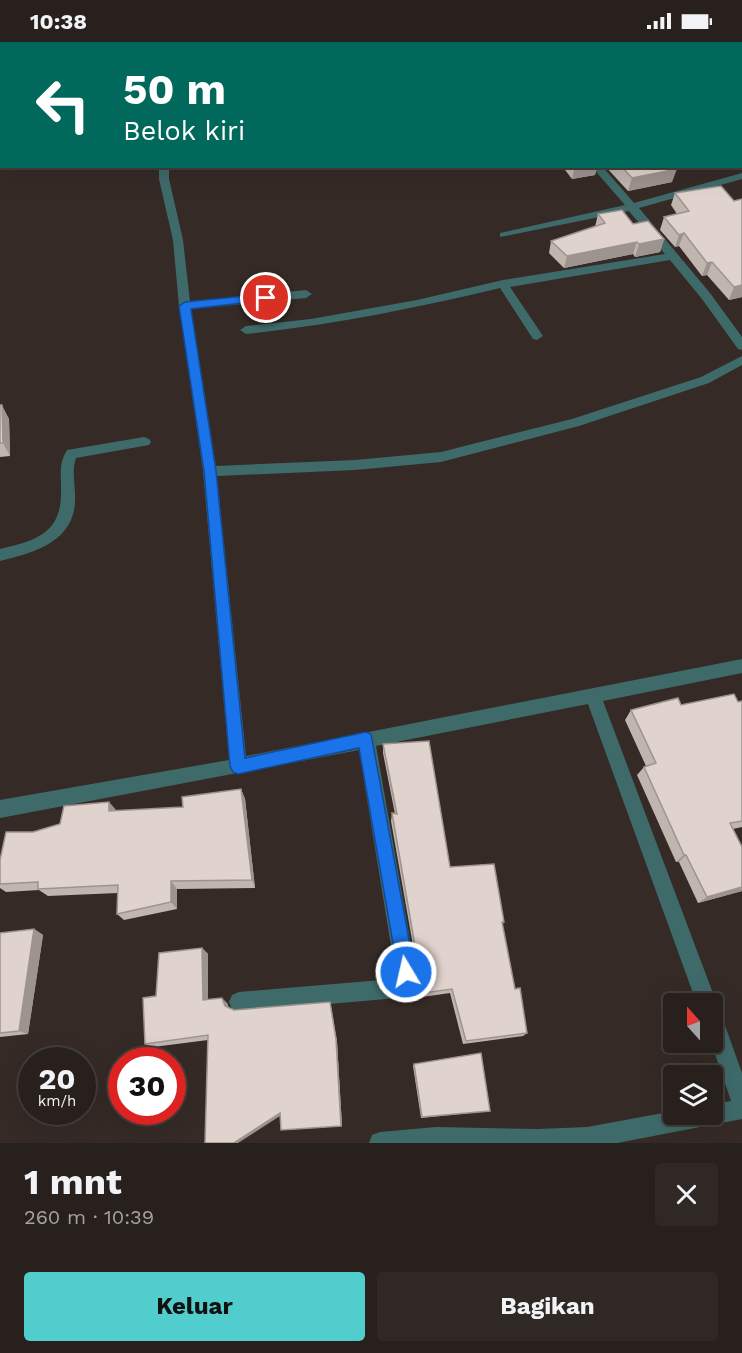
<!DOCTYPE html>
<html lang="id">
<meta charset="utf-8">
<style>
body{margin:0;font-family:"Work Sans",sans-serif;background:#302825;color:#f1f3f6;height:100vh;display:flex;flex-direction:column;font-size:22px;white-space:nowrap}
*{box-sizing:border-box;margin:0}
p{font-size:20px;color:#a5a3a3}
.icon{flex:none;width:33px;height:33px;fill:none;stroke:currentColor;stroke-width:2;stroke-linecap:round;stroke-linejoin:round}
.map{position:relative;height:1101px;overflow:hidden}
.sheet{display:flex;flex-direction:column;background:#28201c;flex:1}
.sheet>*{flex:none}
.banner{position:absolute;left:0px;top:0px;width:742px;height:126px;box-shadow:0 6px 24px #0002,0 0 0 2px #443e3b;background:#00695c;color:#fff;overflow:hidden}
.needle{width:39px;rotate:339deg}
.fabs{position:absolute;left:663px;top:951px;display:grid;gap:12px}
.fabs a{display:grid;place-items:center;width:60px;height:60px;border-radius:6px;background:#28201c;box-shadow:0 6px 24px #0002,0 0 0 2px #443e3b;font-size:30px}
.speed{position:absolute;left:18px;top:1005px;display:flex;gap:12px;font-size:30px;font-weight:700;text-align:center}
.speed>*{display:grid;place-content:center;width:78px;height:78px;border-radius:50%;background:#28201c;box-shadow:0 6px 24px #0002,0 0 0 2px #443e3b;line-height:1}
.speed small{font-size:15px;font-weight:400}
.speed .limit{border:9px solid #d22;background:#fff;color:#111}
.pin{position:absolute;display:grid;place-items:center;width:51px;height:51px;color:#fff;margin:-26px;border:3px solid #fff;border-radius:50%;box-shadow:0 2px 6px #0007}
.me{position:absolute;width:66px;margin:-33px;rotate:351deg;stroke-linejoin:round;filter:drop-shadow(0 0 4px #0008)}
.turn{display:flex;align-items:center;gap:21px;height:126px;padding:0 24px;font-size:27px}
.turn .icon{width:78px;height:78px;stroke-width:2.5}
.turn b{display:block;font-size:42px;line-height:51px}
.round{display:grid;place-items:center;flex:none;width:63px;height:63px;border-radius:6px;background:#302825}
.headline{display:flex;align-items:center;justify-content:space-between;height:102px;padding:0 24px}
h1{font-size:36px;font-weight:700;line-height:45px}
.primary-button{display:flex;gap:12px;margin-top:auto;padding:12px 24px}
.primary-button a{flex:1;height:69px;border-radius:6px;background:#52cdcd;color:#111;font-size:24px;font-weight:700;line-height:69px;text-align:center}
.primary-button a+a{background:#302825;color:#f1f3f6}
.status{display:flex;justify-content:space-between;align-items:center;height:42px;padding:0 30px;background:#28201c;direction:ltr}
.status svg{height:16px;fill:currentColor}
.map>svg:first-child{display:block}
</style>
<div class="status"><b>10:38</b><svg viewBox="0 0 49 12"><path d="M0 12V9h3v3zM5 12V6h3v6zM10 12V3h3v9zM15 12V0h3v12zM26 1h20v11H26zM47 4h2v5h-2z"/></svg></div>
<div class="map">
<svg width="742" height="1101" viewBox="0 0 742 1101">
<rect width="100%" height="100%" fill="#352a26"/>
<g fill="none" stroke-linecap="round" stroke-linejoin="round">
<g fill="#3e6b6a" fill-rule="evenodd">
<path d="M159 124H169V137L183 198 190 260 306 248 312 252 306 256 191 267 216 424 355 418 441 410 572 377 701 335 742 314V323L709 341 579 384 441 420 355 428 217 434 246 714 742 617V631L603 659 717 962 715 966 719 968 722 975 742 1031V1077L617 1101H369L372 1093 380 1090 436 1085 538 1087 587 1085 674 1069V1072H712V1062L731 1059 711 1000 712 962H697L588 662 376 704 415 926C415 940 410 950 397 956L239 970 232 967 229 960 232 953 239 950 393 937 396 934 359 708 0 776V758L229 718 203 429 179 264 173 198 159 137Z"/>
<path d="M591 124H602L634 161 742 131V137L639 166 710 251 742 295V308L738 307 702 257 670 218 510 245 543 294 537 298 533 297 500 246C416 266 332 283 246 292L240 288 246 284 311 277 417 258 503 238 665 212 629 169 500 195V191L625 163Z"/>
<path d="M144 395 149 397 151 400 149 403 76 416C71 430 76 445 75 459 74 500 33 511 0 519V507C39 498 63 490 61 445 61 431 59 421 67 408Z"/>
</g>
</g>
<g fill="#c1b5af">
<path d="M0 0 2 2V58H0Z"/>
<path d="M562 124H597L595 133 572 137Z"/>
<path d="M605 124H674L672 140 628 149Z"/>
<path d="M721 144 742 255 729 258 707 233 702 234 679 204 675 205 660 188 664 175 677 172 671 163 675 151Z"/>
<path d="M598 172 633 182 664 197 660 210 635 215 633 212 564 226 549 211 551 199 595 185Z"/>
<path d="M0 363 9 377 10 414 0 415Z"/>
<path d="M742 659V785L733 787 742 805V849L698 861 679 820H676L637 733 644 725 646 724 625 678 631 668 681 663Z"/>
<path d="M383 702 450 825 504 880 502 883 515 947 527 991 523 994 463 1002 450 951 415 956 412 946 417 926 391 779 392 771 395 772 383 711Z"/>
<path d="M241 747 245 757 255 846 177 847V867L124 878 117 872 118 851 48 854 39 848 6 850 0 846V818L33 790 60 782 109 760 116 769 183 765Z"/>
<path d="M34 887 43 893 28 992 0 995V891Z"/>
<path d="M202 906 208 912V957L227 961 229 966 234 968 331 964 337 1000 342 1084 281 1088 280 1074 208 998 153 1005 145 1002 156 954Z"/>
<path d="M414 1022 490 1069 421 1076 413 1024Z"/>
</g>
<g fill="#9d938f">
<path d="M575 124H597L595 133 572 137Z"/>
<path d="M677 127 672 140 628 149 632 136Z"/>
<path d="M684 191 679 204 675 205 679 193Z"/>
<path d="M664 197 660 210 635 215 639 202Z"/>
<path d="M637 200 633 212 564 226 567 214Z"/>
<path d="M712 220 707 233 702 234 707 221Z"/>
<path d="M742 243V255L729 258 734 245Z"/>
<path d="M2 363 9 377 10 414 3 401Z"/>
<path d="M241 747 245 757 255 846 252 838Z"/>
<path d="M109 760 117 769H109Z"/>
<path d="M684 813H686L679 820H676Z"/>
<path d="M171 839 177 847V867L171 860Z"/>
<path d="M742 845V849L698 861 707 855Z"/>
<path d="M34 887 43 893 28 992 19 989Z"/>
<path d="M202 906 208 912V962L203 958Z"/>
<path d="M222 956 227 961 230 968 225 964Z"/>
<path d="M330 960 337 1000 342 1084H341Z"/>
<path d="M280 1071 283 1072 238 1101H234Z"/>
</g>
<g fill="#e0d2cc" stroke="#9d938f" stroke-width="1.5">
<path d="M0 0H178L181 2H2V48H0Z"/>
<path d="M436 0H522L523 2H428Z"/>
<path d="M621 124H674L677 127 632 136Z"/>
<path d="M721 144 734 159 742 157V243L734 245 712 220 707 221 684 191 679 193 664 175 689 169 675 151Z"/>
<path d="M622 168 633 182 648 179 664 197 639 202 637 200 567 214 551 199 605 181 598 172Z"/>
<path d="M0 363H2L3 401H0Z"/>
<path d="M734 652 738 660 742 659V779L730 781 742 805V845L707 855 686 813H684L644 725 656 721 631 668 678 656 681 663Z"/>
<path d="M429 699 450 825 494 822 504 880H502L515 947 520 946 527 991 466 999 452 947 416 952 413 942 418 921 392 771 397 772 383 702Z"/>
<path d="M241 747 252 838 171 839V860L117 872 118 843 38 847V840L0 842V818L6 790H33L60 782 64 764 109 760V769L183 765 182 755Z"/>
<path d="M34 887 19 989 0 991V891Z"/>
<path d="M202 906 203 958 222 956 225 964 234 968 330 960 336 997 341 1084 281 1088 280 1071 234 1101H205L208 993 145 1002 143 956 156 954 159 911Z"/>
<path d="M481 1011 490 1069 422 1075 414 1022Z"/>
</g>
<path fill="#1a73e8" stroke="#114b97" stroke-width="1.5" d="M266 252 271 256 270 258 191 267 216 429 245 716 366 690 371 692 415 930 413 937 406 939 400 937 398 930 359 706 238 732 233 730 230 724 204 429 179 264 185 260Z"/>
</svg>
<div class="fabs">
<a><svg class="needle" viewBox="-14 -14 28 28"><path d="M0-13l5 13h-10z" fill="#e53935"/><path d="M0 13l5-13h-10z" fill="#a5a3a3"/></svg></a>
<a><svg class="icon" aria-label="layers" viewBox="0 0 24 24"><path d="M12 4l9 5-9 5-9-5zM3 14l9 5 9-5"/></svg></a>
</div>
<div class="speed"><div>20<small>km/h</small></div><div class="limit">30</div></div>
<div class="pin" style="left:266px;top:256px;background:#d93025"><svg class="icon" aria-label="arrive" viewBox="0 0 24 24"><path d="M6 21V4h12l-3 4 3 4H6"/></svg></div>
<svg class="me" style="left:406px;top:930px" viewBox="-20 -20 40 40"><circle r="17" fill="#1a73e8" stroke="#fff" stroke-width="3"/><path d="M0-11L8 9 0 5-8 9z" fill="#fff"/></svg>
<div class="banner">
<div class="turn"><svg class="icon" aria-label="left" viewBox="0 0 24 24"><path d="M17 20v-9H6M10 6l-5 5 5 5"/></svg><div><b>50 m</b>Belok kiri</div></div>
</div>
</div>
<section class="sheet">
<div class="headline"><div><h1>1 mnt</h1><p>260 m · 10:39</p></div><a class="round"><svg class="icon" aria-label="close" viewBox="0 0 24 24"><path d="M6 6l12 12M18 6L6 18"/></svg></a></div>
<div class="primary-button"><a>Keluar</a><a>Bagikan</a></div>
</section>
